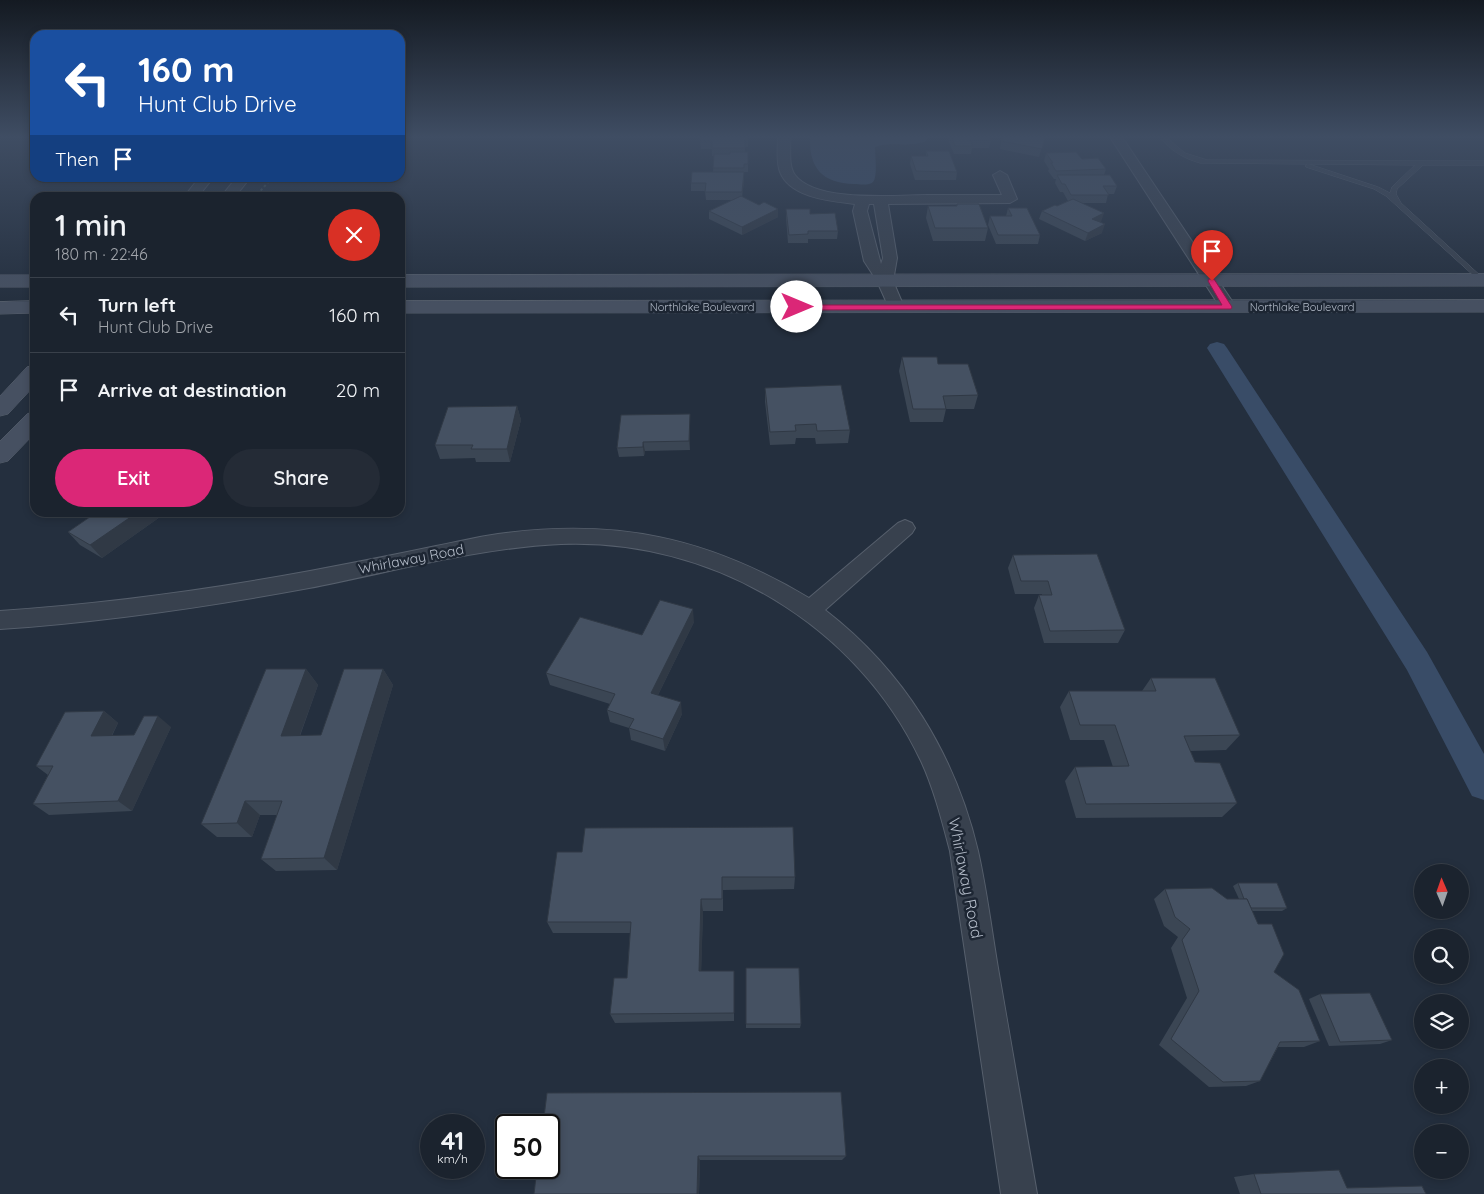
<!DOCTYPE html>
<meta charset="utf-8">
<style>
body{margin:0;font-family:Quicksand,sans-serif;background:#242b36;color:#f1f3f6;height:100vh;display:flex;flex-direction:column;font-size:19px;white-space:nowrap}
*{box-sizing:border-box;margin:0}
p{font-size:16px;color:#a0a4aa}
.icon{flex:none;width:28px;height:28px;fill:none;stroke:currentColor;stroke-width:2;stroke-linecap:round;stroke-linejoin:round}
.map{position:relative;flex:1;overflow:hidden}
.drawer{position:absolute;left:30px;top:192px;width:375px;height:325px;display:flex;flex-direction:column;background:#1b232e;border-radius:15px;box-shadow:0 2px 8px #0003,0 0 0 1px #39404a}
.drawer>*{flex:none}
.top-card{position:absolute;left:30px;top:30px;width:375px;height:152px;border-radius:15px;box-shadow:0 2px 8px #0003,0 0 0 1px #39404a;background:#1a4fa0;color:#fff;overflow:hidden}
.needle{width:32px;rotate:358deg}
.tools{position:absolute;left:1414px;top:864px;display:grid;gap:10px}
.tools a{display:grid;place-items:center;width:55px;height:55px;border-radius:50%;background:#1b232e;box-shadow:0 2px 8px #0003,0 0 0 1px #39404a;font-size:25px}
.speed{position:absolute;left:420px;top:1114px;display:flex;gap:10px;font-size:25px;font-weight:700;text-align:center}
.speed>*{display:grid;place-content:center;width:65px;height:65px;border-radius:50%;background:#1b232e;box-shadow:0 2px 8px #0003,0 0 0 1px #39404a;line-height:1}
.speed small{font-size:12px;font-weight:400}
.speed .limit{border:2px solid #111;border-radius:8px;background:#fff;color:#111}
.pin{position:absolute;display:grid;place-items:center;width:42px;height:42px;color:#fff;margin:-51px -21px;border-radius:50% 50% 50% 0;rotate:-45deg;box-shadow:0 0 5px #0007}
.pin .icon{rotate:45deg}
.me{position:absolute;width:55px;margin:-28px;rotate:90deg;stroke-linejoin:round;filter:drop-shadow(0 0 4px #0008)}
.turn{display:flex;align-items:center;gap:18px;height:105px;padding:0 25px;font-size:22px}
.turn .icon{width:65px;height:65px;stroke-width:2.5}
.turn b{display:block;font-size:35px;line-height:42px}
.then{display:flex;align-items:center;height:48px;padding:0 25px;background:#0003;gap:10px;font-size:19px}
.round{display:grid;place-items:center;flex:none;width:52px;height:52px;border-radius:26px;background:#242b36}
.headline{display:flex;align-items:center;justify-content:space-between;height:85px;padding:0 25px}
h1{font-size:30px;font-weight:600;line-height:38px}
.cta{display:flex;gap:10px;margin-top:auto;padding:10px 25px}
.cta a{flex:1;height:58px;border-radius:30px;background:#db2777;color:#fff;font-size:20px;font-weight:600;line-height:58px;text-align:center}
.cta a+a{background:#242b36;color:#f1f3f6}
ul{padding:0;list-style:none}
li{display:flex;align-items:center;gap:15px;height:75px;padding:0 25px;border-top:1px solid #39404a}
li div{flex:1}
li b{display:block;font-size:19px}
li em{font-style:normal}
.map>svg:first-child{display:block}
</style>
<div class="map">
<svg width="1484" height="1194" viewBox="0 0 1484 1194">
<rect width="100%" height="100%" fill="#242f3e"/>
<path fill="#394c67" d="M810 137H928L926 141C910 148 891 141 875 147 875 155 878 177 873 182 869 186 859 184 854 184 823 183 809 169 810 137Z"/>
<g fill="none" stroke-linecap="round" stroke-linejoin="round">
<path fill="#394c67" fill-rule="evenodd" d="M1217 342 1224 344 1227 348 1427 652 1484 754V800L1472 796 1407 670 1207 348 1210 344Z"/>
<defs>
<path id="lane" d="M1160 137H1166L1185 153 1207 160 1484 161V165H1423L1397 189 1396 194 1401 203 1484 279V285L1386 196 1374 189 1306 167 1305 166 1307 164 1200 163C1183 158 1171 151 1160 137ZM1309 164 1415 165 1392 187 1390 193 1378 187Z"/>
<g id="street">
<path d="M778 137H790C791 148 788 166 795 175 816 203 897 195 928 195 953 195 977 195 1002 195L993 175 1000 171 1007 175 1017 199 1010 203 888 204 897 258 893 281 904 307 902 310H890L877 281 864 261 853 211 855 204C831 201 790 198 780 172 776 161 778 149 778 137ZM869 204H874L883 258 881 264 867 211Z"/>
<path d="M1110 137H1122L1236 307 1234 310H1222Z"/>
<path d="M199 178H213L197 198H183Z"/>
<path d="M236 178H250L234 198H220Z"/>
<path d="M905 520 912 523 915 528 912 533 825 610C904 671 955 754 978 851 987 891 992 933 999 974 1012 1047 1024 1121 1037 1194H1001L950 851C942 821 934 789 921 761 857 624 711 538 561 544 476 548 392 572 309 588 206 607 104 622 0 629V611C104 604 207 590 310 571 352 563 394 555 436 546 457 542 477 537 498 534 616 518 707 537 809 598L898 523Z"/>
</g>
<g id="secondary">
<path d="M1484 274V286L400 287V275Z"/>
<rect x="0" y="275" width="35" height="12"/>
<path d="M1484 300V312L400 313V301Z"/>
<path d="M35 301V313L0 314V302Z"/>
<path d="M35 366V385L8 414 0 416V396L27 367Z"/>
<path d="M35 412V433L8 461 0 463V441L27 414Z"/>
</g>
</defs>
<use href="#lane" stroke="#565f6c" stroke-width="1"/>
<use href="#street" stroke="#565f6c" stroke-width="2"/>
<use href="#secondary" stroke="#565f6c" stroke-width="1"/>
<path stroke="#44595c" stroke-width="2" stroke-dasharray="2.5 2.5" stroke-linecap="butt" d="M254 198 272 178"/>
<use href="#lane" fill="#38414e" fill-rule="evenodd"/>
<use href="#street" fill="#38414e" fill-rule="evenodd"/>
<use href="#secondary" fill="#465061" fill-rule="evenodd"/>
</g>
<g fill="#3b4654">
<path d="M748 137V147H745V152H748V172H744V180L742 197 759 205 778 209V217L742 235 709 219V211L732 200H706L705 191H691V183L713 172 714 156H712V149H701L700 141Z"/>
<path d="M947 137H990L991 140 989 148H972L971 154H954Z"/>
<path d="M1045 137 1039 157 1000 149 1001 141Z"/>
<path d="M926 151 957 172 956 180H915L910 164 911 156H926Z"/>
<path d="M1046 153 1082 159 1106 169 1104 175 1117 186 1114 194H1108L1106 203H1082L1101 222H1100L1102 233 1085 241 1039 219 1042 211 1057 206 1068 201 1063 192H1060L1055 183 1056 179H1054L1048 171 1049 169 1044 161Z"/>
<path d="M957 204 988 228 985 241H933L926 218 928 206H956Z"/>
<path d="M1008 208 1040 235 1038 244H996L988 225 990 216H1006Z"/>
<path d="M786 209 810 214 838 231 837 239H808V243H788L786 218Z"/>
<path d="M902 357 938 364 978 395 974 409H946L943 422H910L899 371Z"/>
<path d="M765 388 850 430 848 443 816 444 815 438H796L795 444 770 445 765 402Z"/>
<path d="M517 406 521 420 510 462H476L475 458 440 459 435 445Z"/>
<path d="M690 423V450L645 451 644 456 619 457 617 448Z"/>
<path d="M97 512H167L102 558 80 545 68 532Z"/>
<path d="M1013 555 1125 630 1118 643H1044L1034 608 1039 595H1042V594H1015L1008 568Z"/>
<path d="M694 622 658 695 682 714 665 751 631 740 629 728 610 722 607 710 610 704 550 685 546 673 642 635Z"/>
<path d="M306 669 318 685 300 736 321 735 383 669 393 685 337 870 276 871 261 859 277 815H260L252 837H217L201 824Z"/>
<path d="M1151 678 1240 735 1226 750 1190 751 1195 762 1237 803 1222 817 1076 818 1065 781 1075 767H1113L1104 740H1070L1060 707 1069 691H1142Z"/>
<path d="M104 711 118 723 112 736 134 735 171 727 132 811 49 815 33 804 48 775 36 766Z"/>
<path d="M582 852 795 877 794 889 723 890V911H703L701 971H734V1021L615 1023 610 1014 627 978 630 933H553L547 922Z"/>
<path d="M1238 883 1287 908 1282 911H1252L1274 972 1320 1041 1304 1047H1278L1260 1081 1246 1086 1209 1087 1159 1045 1187 998 1171 948 1178 937 1164 926 1154 899 1165 889 1227 899H1239L1233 886Z"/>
<path d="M746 968 801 1024 800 1028H746Z"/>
<path d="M1320 994 1392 1040 1380 1044 1329 1046 1309 999Z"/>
<path d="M549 1125 846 1156 842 1160H700L699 1194H534Z"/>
<path d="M1254 1174 1347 1188 1426 1194H1240L1234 1177Z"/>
</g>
<g fill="#303945">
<path d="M744 172V180L742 200V192Z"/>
<path d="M778 209V217L742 235V227Z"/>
<path d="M1104 213 1101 222 1089 227 1092 219Z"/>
<path d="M1105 224 1102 233 1085 241 1088 233Z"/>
<path d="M517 406 521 420 510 462 507 449Z"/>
<path d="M690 414V450L689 441Z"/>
<path d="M643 442 645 451 644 456 643 447Z"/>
<path d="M138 512H167L102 558 90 545Z"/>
<path d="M693 609 694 622 653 705 651 693Z"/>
<path d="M306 669 318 685 294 751 281 736Z"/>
<path d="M383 669 393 685 337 870 324 858Z"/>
<path d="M681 702 682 714 665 751 663 739Z"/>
<path d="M104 711 118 723 105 748 91 736Z"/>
<path d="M158 716 171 727 132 811 118 801Z"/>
<path d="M245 801 260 815 252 837 237 823Z"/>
<path d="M701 899 703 911 701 981 699 971Z"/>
<path d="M698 1156 700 1160 699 1194H697Z"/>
</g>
<g fill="#455162" stroke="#303945">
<path d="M700 137H748V139H745V148H712V141H700Z"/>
<path d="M952 137H990L991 140H970L973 146H955Z"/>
<path d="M1003 137H1045L1042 149 1001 141Z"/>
<path d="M926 151H949L957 172 916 171 911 156H928Z"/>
<path d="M730 152H748V164H744V168H713L714 154H730Z"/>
<path d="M1076 152 1082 159 1098 158 1106 169 1056 171 1051 163H1053L1046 153Z"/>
<path d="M692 172H744L742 192H705L706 183H691Z"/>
<path d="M1057 175H1110L1117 186H1103L1109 195H1071L1065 184H1062Z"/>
<path d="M741 196 759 205 764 202 778 209 742 227 709 211Z"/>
<path d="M1073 199 1104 213 1092 219 1105 224 1088 233 1042 211 1055 205 1057 206Z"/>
<path d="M957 204H979L988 228H935L928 206H957Z"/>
<path d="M1008 208H1027L1040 235H998L990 216H1012Z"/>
<path d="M786 209H810V214L835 213 838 231H808V234L789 235Z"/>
<path d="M902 357H937L938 364H968L978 395 943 396 946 409H913Z"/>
<path d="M841 385 850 430 817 431 816 424 795 425 796 431 770 432 765 388Z"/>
<path d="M517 406 507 449H471L473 445H435L448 407Z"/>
<path d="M690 414 689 441 643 442V447L617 448 621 415Z"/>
<path d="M97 512H138L90 545 68 532Z"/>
<path d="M1097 554 1125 630 1050 631 1039 595H1052L1048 581H1021L1013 555Z"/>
<path d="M660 600 693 609 651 693 681 702 663 739 629 728 634 719 607 710 615 694 546 673 580 617 642 635Z"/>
<path d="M266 669H306L281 736 321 735 344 669H383L324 858 261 859 282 801H245L237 823 201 824Z"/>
<path d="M1151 678H1215L1240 735 1184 736 1195 762 1220 763 1237 803 1086 804 1075 767 1129 766 1115 725H1080L1069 691H1156Z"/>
<path d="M104 711 91 736 134 735 144 716H158L118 801 33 804 53 766H36L65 712Z"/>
<path d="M793 827 795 877H722V899H701L699 971H734V1013L610 1014 614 978H627L631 922H547L557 852H582L585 828Z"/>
<path d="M1238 883H1277L1287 908H1251L1247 899H1244Z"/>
<path d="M1212 888 1227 899H1247L1258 924H1272L1284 954 1274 972 1299 990 1320 1041 1280 1042 1260 1081 1223 1082 1171 1039 1199 991 1182 940 1190 929 1175 917 1165 889Z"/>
<path d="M746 968H799L801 1024H746Z"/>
<path d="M1370 993 1392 1040 1340 1042 1320 994Z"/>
<path d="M841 1092 846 1156H698L697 1194H534L537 1168H549V1125H543L547 1093Z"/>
<path d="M1339 1170 1347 1188 1422 1186 1426 1194H1261L1254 1174Z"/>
</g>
<linearGradient id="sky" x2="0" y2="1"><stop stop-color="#141a22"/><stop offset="0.45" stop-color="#3f4d63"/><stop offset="1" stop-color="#3f4d63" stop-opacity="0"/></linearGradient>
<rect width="1484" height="304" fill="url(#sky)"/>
<path fill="#db2777" stroke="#8e194d" d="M1209 279H1214L1232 307 1231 309 797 310 793 307 797 305H1222L1208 281Z"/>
<g text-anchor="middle" stroke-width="5" stroke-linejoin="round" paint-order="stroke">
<g font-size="11" fill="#b4bcc9" stroke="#1d2633">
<text x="702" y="311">Northlake Boulevard</text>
<text x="1302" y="311">Northlake Boulevard</text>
</g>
<g font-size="14" fill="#b4bcc9" stroke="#1d2633">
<text transform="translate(411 559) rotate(-11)" y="5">Whirlaway Road</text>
</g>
<g font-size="16" fill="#b4bcc9" stroke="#1d2633">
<text transform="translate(966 878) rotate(79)" y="6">Whirlaway Road</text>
</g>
</g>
</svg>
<div class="tools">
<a><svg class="needle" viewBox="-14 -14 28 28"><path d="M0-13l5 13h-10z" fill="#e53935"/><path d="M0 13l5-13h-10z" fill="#a0a4aa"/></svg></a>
<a><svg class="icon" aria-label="search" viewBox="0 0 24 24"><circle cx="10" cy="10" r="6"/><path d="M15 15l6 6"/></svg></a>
<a><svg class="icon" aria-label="layers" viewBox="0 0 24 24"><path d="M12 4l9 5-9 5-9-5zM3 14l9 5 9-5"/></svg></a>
<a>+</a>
<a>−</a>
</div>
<div class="speed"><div>41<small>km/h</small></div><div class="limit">50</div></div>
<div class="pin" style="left:1212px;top:281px;background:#d93025"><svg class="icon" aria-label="arrive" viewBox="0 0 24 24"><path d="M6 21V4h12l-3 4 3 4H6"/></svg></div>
<svg class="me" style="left:797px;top:307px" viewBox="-20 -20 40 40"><circle r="19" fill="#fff"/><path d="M0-13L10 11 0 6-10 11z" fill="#db2777"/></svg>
<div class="top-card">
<div class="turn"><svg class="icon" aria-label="left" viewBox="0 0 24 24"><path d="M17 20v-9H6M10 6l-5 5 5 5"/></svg><div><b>160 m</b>Hunt Club Drive</div></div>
<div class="then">Then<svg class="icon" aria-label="arrive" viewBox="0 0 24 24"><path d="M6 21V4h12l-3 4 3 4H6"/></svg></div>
</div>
<section class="drawer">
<div class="headline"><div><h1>1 min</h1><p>180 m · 22:46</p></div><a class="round" style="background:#d93025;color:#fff"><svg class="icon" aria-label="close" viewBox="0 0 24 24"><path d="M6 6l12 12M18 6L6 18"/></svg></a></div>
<ul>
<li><svg class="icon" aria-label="left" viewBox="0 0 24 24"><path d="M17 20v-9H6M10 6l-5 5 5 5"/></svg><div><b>Turn left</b><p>Hunt Club Drive</p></div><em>160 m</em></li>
<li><svg class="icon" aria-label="arrive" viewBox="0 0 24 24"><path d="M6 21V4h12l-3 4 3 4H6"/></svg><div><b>Arrive at destination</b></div><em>20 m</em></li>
</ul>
<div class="cta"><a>Exit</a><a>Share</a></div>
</section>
</div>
